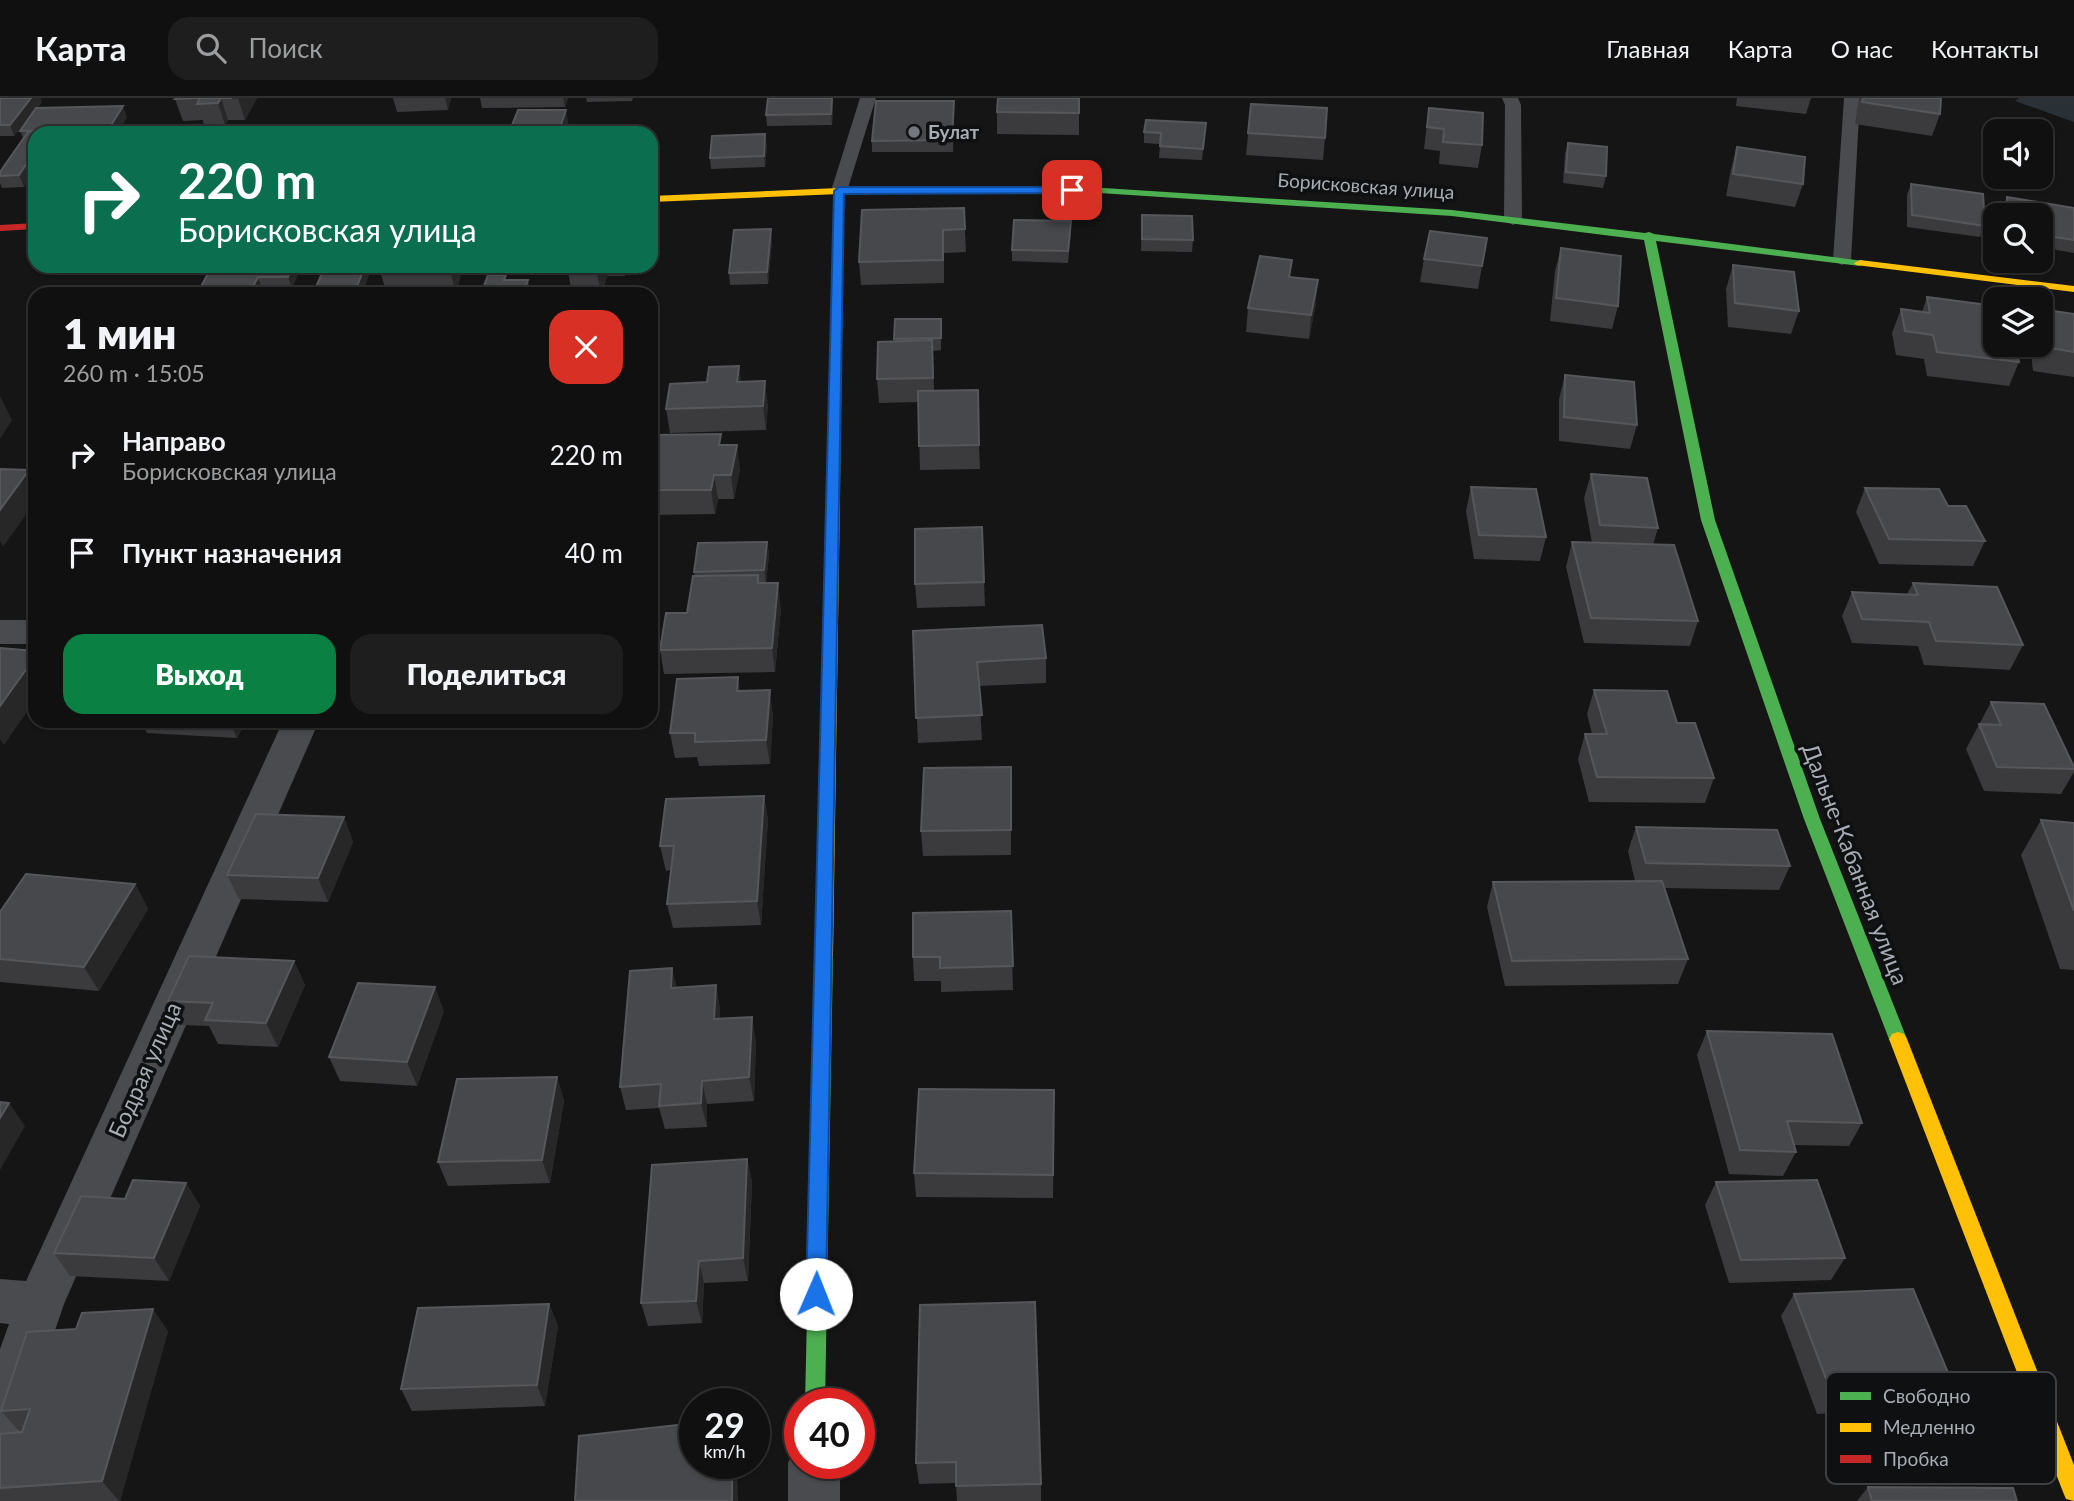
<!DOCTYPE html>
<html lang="ru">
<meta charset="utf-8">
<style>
body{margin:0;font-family:Lato,sans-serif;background:#1e1e1e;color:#f1f3f6;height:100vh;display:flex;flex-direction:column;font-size:26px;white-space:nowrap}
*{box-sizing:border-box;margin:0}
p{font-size:23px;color:#9c9d9f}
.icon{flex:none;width:38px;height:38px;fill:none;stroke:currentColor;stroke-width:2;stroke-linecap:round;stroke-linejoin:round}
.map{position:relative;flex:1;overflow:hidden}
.details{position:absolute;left:28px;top:189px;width:630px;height:441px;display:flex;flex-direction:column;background:#101010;border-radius:21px;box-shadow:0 2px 5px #0004,0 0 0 2px #303030}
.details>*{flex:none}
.guide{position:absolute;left:28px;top:28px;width:630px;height:147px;border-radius:21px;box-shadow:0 2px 5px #0004,0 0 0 2px #303030;background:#0b6e4f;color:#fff;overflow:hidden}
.buttons{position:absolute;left:1983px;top:21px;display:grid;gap:14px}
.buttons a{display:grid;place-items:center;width:70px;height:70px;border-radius:14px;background:#101010;box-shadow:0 2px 5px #0004,0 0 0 2px #303030;font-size:35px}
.speed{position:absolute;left:679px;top:1290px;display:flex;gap:14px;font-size:35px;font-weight:700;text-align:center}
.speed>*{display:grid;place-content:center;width:91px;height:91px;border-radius:50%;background:#101010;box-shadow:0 2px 5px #0004,0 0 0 2px #303030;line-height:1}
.speed small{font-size:18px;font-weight:400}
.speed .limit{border:10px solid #d22;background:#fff;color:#111}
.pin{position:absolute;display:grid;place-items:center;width:60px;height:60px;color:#fff;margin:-30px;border-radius:14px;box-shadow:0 4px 10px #0006}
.me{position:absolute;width:77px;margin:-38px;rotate:1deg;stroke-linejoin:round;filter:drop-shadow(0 0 5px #0008)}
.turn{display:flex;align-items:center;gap:24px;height:147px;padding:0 35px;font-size:32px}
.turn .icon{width:91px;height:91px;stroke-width:2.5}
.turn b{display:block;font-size:49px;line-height:60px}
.round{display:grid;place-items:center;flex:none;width:74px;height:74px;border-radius:21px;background:#1e1e1e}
.overview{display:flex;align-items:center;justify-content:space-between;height:119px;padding:0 35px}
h1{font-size:42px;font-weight:800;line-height:52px}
.button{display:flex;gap:14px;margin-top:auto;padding:14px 35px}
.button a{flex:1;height:80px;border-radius:21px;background:#0b8043;color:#fff;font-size:28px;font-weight:800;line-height:80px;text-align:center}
.button a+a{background:#1e1e1e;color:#f1f3f6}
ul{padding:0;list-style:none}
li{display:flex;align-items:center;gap:21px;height:98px;padding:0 35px}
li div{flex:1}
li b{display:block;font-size:26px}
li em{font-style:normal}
header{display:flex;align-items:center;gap:42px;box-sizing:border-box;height:98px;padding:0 35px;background:#101010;border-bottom:2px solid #303030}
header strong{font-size:33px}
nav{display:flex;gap:38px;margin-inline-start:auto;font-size:24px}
.search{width:490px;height:63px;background:#1e1e1e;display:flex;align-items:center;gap:18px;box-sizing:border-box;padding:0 24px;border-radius:21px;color:#9c9d9f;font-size:26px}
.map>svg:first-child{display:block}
</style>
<header>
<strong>Карта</strong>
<div class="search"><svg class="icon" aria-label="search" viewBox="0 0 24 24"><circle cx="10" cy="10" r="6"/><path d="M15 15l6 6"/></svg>Поиск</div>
<nav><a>Главная</a><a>Карта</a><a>О нас</a><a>Контакты</a></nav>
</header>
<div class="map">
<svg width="2074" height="1403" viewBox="0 0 2074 1403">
<rect width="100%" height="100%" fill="#151515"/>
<path fill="#293136" d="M2019 0H2074V24L2015 3Z"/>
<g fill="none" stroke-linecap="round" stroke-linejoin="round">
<g fill="#4a4b4e" fill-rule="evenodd">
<path d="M860 0H876L847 93 845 97H833L831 93Z"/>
<path d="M1502 0H1518L1521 7 1522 122 1513 127 1504 122 1505 7Z"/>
<path d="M1844 0H1860L1851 162 1842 167 1833 162Z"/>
</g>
<g fill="#4a4b4e" fill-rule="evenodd">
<rect x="0" y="522" width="35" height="24"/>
<path d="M283 623H319L64 1206 18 1341 0 1348V1251L9 1226 0 1225V1181L26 1183Z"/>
<path d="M800 1346V1365H840V1403H788V1365L796 1347Z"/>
</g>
<g fill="#4caf50" fill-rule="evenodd">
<path d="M1088 89 1452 112 1645 135 1649 134 1654 136 1864 163 1866 165 1860 168 1656 143 1715 422 1820 721 1907 941 1904 946 1898 948 1892 946 1889 941 1804 721 1701 422 1644 142 1452 118 1084 94V90Z"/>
<path d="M839 90 844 93 840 397 833 401 826 397 834 93Z"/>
<path d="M824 850 830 852 833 857 825 1306H805L815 857 818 852Z"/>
</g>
<g fill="#ffc107" fill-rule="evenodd">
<path d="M1088 89 1092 90V94L839 96 651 104V98L839 90Z"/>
<path d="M1860 162 2074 188V194L1856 167 1854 165Z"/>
<path d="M833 393 840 397 833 857 830 862H818L815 857 826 397Z"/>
<path d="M1898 934 1904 936 1907 941 2074 1367V1403L2066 1401 2063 1394 1889 941 1892 936Z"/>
</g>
<path fill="#c62828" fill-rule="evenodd" d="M35 125V131L0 133V127Z"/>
</g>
<g fill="#3b3b3e">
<path d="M0 0 42 4 37 10 127 19 118 35H35V72L24 89 2 90 0 85V74L23 40 20 33 31 17 14 38H0Z"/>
<path d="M257 0 245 22H228L225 27 204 28 203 22 183 23 175 1Z"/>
<path d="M393 0H451L448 12 397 14Z"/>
<path d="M480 0H568L565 9 482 10Z"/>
<path d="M586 0H633L632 3 587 4Z"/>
<path d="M833 0V11L832 27 767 28 766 17Z"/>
<path d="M1079 0V37L997 36V14Z"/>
<path d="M1737 0H1811L1806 16 1736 8Z"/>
<path d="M1859 0H1941L1940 16 1932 38 1855 26Z"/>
<path d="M954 3 953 54H872V43Z"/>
<path d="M1251 6 1325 40 1323 62 1246 57Z"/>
<path d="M1429 10 1482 47 1478 70 1439 66 1440 53 1424 51Z"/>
<path d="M1206 25 1202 62 1159 60 1160 46 1144 45V34Z"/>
<path d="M1568 45 1606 78 1603 90 1563 85 1565 56Z"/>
<path d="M767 47 765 69 711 71 710 60Z"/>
<path d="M1737 49 1803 86 1795 109 1726 98 1731 71Z"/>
<path d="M1911 86 1985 128 1980 139 1907 129V97Z"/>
<path d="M2007 99 2074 110V155L2040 149V117H2002V111Z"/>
<path d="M964 110 966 154 944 155V185L861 187 859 164Z"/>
<path d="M1142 117 1193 142 1192 154 1141 153Z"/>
<path d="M1071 134 1068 165 1012 163V152Z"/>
<path d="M772 143 768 186 730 187 729 175Z"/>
<path d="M1561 150 1618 208 1612 231 1550 223 1555 173Z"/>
<path d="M1424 161 1482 168 1478 191 1420 184Z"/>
<path d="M1733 167 1799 213 1791 236 1728 229 1726 191Z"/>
<path d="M212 168H297L299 174 292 190 262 191 259 196H197Z"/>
<path d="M384 168H472L471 171 462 172 456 196H387L381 176Z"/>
<path d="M567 168H628L625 178H607L602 196H572Z"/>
<path d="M1291 179 1316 205 1309 241 1246 234 1248 210Z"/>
<path d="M1927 199 2019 264 2009 288 1927 278 1924 261 1896 257 1892 235 1901 211 1922 214Z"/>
<path d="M2040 211 2074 216V279L2033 273 2030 247H2040Z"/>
<path d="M895 221 941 233V252L933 253 934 293 979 347 980 371 920 372 918 304 879 305 877 281 895 243Z"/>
<path d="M739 268 741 283 768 306 766 332 670 335 666 311 707 284Z"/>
<path d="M1565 277 1637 327 1630 351 1559 343V301Z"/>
<path d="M651 341 723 347 740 371 734 401H718L715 416 651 417Z"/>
<path d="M1591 376 1658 430 1653 447 1698 523 1690 548 1584 545 1566 469 1572 444 1592 445 1584 400Z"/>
<path d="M1471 389 1546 439 1540 463 1474 461 1466 413Z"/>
<path d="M1865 390 1948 408 1985 443 1973 468 1879 466 1856 414Z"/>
<path d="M982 429 985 508 917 510 915 486Z"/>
<path d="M767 444 769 456 766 485 781 510 775 574 664 576 660 552 687 515 695 478 694 474Z"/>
<path d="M1913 485 2023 547 2010 572 1924 567 1918 548 1852 545 1842 518 1852 494 1907 496Z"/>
<path d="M913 533 1046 560V585L979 588 982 642 918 645Z"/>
<path d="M1594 592 1677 625 1714 680 1705 705 1589 704 1578 661 1585 636H1592L1587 616Z"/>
<path d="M740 593 773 617 770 666 699 668 697 659 675 660 670 635Z"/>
<path d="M1991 604 2074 669V674L2061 696 1984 693 1966 651Z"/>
<path d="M141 623H246L237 640 147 635Z"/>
<path d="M352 623H401L398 632 355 631Z"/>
<path d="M1011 669V757L923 758 921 733Z"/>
<path d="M764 698 768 722 761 827 673 830 667 806 671 772 666 773 660 748Z"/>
<path d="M344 719 353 744 328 804 239 801 227 777Z"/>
<path d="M2041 722 2074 725V872L2060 871 2021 757Z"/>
<path d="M1636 729 1790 768 1779 792 1665 790 1688 861 1678 886 1505 888 1487 809 1493 784 1635 783 1628 753Z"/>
<path d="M135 786 148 811 99 893 0 884V814Z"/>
<path d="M1011 813 1013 892 941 894V883H914L913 859Z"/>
<path d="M294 863 305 887 278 949 218 946 209 928 181 927 168 903Z"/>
<path d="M672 870 676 890 716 887 720 911V921L756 943 754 1003 707 1006V1029L665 1031 659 1010 626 1012 620 989Z"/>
<path d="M444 913 417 988 340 983 329 959Z"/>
<path d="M1707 933 1862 1025 1849 1048 1794 1047 1796 1054 1783 1078 1729 1076 1697 957Z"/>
<path d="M557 979 564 1003 550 1085 448 1088 438 1064Z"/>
<path d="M1054 992 1053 1100 916 1099 914 1075Z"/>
<path d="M747 1061 752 1084 748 1183 704 1185 702 1225 648 1228 641 1205Z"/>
<path d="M1716 1084 1845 1160 1831 1182 1729 1185 1705 1107Z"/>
<path d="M186 1085 200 1108 169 1183 70 1178 54 1155 125 1101Z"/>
<path d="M1794 1196 1954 1289 1938 1310 1817 1316 1781 1218Z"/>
<path d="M549 1206 558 1228 545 1308 412 1313 401 1291Z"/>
<path d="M920 1207 1041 1386V1403H957L956 1385 919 1386 916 1365Z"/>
<path d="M168 1233 120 1403H0V1336L20 1334 1 1313Z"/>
<path d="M1868 1389 2017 1403H1857Z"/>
</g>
<g fill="#272728">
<path d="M31 0H41L42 4 14 38 10 27Z"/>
<path d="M221 0 228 22 225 27 218 5Z"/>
<path d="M238 0H257L245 22Z"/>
<path d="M445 0H451L448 12Z"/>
<path d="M563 0H568L565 9Z"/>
<path d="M833 0V11L832 27 831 16Z"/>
<path d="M123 8 127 19 118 35H109L108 32Z"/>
<path d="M566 12 570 35H558Z"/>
<path d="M765 36 767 47 765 69 764 58Z"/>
<path d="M35 53V72L24 89 19 77Z"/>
<path d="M771 131 772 143 768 186 767 174Z"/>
<path d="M292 168H297L299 174 292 190 288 179Z"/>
<path d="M365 168H369L371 173 362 196H354Z"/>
<path d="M451 168H461L462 172 456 196 450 172Z"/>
<path d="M599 168H605L607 178 602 196H601L597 176Z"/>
<path d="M623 168H628L625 178Z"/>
<path d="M258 179 262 191 259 196H249Z"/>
<path d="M528 182 531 196H523Z"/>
<path d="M1318 182 1316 205 1309 241 1311 217Z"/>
<path d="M739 268 742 291 737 284Z"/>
<path d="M765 283 768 306 766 332 763 308Z"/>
<path d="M0 298 12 322 0 341Z"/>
<path d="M737 347 740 371 734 401 731 377Z"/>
<path d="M29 372 35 384V404L3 449 0 443V412Z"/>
<path d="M714 377 718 401 715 416 711 392Z"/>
<path d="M767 444 769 456 766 485 764 472Z"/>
<path d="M778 485 781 510 775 574 772 550Z"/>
<path d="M35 559V602L4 647 0 641V608Z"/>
<path d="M738 579 742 604 737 593Z"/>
<path d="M770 592 773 617 770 666 766 642Z"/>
<path d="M229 623H246L237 640Z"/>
<path d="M395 623H401L398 632Z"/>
<path d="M764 698 768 722 761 827 757 803Z"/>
<path d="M344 719 353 744 328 804 318 780Z"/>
<path d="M135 786 148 811 99 893 84 869Z"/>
<path d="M294 863 305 887 278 949 266 925Z"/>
<path d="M672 870 678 894 671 890Z"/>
<path d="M716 887 720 911 719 945 714 921Z"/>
<path d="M435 889 444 913 417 988 407 964Z"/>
<path d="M752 919 756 943 754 1003 749 979Z"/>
<path d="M557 979 564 1003 550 1085 542 1062Z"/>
<path d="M702 983 707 1006V1029L701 1005Z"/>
<path d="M9 1005 25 1028 0 1072V1020Z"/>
<path d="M747 1061 752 1084 748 1183 743 1160Z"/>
<path d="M186 1085 200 1108 169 1183 154 1160Z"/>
<path d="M699 1163 704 1185 702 1225 696 1203Z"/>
<path d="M549 1206 558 1228 545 1308 537 1287Z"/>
<path d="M153 1211 168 1233 120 1403H119L102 1383Z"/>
<path d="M732 1365H737L738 1403H732Z"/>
</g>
<g fill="#47484b" stroke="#56575b" stroke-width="2">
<path d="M0 0H31L10 27H0Z"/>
<path d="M176 0H232H221L218 5 197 6 200 0 175 1Z"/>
<path d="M768 0H832L831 16 766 17Z"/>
<path d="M998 0H1079V15L997 14Z"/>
<path d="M1863 0H1941L1940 16 1862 4Z"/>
<path d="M876 3H954L952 42 872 43Z"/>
<path d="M1251 6 1327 10 1325 40 1248 35Z"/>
<path d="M123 8 108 32H113L111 35H88L91 31 20 33 36 10Z"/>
<path d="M1429 10 1483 15 1482 47 1443 44 1444 31 1427 29Z"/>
<path d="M518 12H566L558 35H509Z"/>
<path d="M1146 22 1206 25 1203 51 1160 48 1161 35 1144 34Z"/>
<path d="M614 27 612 35H574L575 28Z"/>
<path d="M49 33 47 35H35V53L19 77 0 78V74L28 34Z"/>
<path d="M765 36 764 58 710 60 712 38Z"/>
<path d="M1568 45 1607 49 1606 78 1566 74Z"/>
<path d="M1737 49 1805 59 1803 86 1733 76Z"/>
<path d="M1911 86 1983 96 1985 128 1912 117Z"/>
<path d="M2007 99 2074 110V142L2040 137V117H2006Z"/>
<path d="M964 110 965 131 943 132V162L859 164 862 112Z"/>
<path d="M1142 117 1192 118 1193 142 1142 141Z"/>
<path d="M1014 122 1071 123 1068 153 1012 152Z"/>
<path d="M771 131 767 174 729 175 734 132Z"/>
<path d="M1430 133 1487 140 1482 168 1424 161Z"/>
<path d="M1561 150 1621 158 1618 208 1556 200Z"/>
<path d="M1260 158 1292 162 1289 179 1318 182 1311 217 1248 210Z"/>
<path d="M1733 167 1794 174 1799 213 1735 205Z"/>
<path d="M212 168H292L288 179H258L249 196H197Z"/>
<path d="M325 168H365L354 196H313Z"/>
<path d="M384 168H451L450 172 381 176Z"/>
<path d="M571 168H599L597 176H568Z"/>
<path d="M488 177H506L504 182H528L523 196H481Z"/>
<path d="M177 192 176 196H117Z"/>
<path d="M1927 199 1995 208V247H2015L2019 264 1937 254 1933 237 1905 233 1901 211 1930 215Z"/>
<path d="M2040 211 2074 216V254L2044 249 2040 223Z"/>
<path d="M895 221H941V240L894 241Z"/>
<path d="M932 242 933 280 877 281 878 244Z"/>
<path d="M739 268 737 284 765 283 763 308 666 311 670 286 707 284 709 269Z"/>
<path d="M1565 277 1634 284 1637 327 1564 319Z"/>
<path d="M978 292 979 347 919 348 918 293Z"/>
<path d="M721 336 719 347H737L731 377H714L711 392H651V341L652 337Z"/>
<path d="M0 371 29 372 0 412Z"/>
<path d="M1591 376 1647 380 1658 430 1600 427Z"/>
<path d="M1471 389 1536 391 1546 439 1479 437Z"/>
<path d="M1865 390 1939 391 1948 408H1966L1985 443 1889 441Z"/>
<path d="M982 429 984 484 915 486V431Z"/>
<path d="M767 444 764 472 694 474 698 445Z"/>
<path d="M1572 444 1674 447 1698 523 1591 520Z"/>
<path d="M758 477V485H778L772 550 660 552 666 515H687L693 478Z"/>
<path d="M1913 485 1997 489 2023 547 1936 543 1929 524 1862 521 1852 494 1918 497Z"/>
<path d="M1042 527 1046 560 977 564 982 617 916 620 913 533Z"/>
<path d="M0 550 35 553V559L0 608Z"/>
<path d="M738 579 737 593 770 592 766 642 695 644V635H670L677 581Z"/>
<path d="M1594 592 1667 593 1677 625H1695L1714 680 1597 679 1585 636H1607Z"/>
<path d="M1991 604 2044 606 2074 669V671L1997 669 1979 626 2001 627Z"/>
<path d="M1011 669V732L921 733 924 670Z"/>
<path d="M764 698 757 803 667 806 674 748H660L666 701Z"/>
<path d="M256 716 344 719 318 780 227 777Z"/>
<path d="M2041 722 2074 725V813Z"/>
<path d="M1636 729 1777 732 1790 768 1646 765Z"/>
<path d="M26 776 135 786 84 869 0 861V814Z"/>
<path d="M1662 783 1688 861 1512 863 1493 784Z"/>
<path d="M1011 813 1013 868 940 870V859H913V815Z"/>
<path d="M189 858 294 863 266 925 205 922 213 905 168 903Z"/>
<path d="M672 870 671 890 716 887 714 921 752 919 749 979 702 983 701 1005 659 1008 661 986 620 989 630 873Z"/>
<path d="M358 885 435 889 407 964 329 959Z"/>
<path d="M1707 933 1832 936 1862 1025 1787 1023 1796 1054 1740 1052Z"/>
<path d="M557 979 542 1062 438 1064 457 981Z"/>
<path d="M919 991 1054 992 1053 1077 914 1075Z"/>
<path d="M0 1004 9 1005 0 1020Z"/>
<path d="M747 1061 743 1160 699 1163 696 1203 641 1205 652 1067Z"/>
<path d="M133 1082 186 1085 154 1160 54 1155 81 1098 125 1101Z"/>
<path d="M1817 1082 1845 1160 1741 1162 1716 1084Z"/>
<path d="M1913 1191 1954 1289 1831 1294 1794 1196Z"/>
<path d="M1035 1204 1041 1386 956 1388V1364L916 1365 920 1207Z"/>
<path d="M549 1206 537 1287 401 1291 418 1210Z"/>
<path d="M153 1211 102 1383 0 1390V1336L22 1334 30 1311 1 1313 27 1234 76 1231 82 1215Z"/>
<path d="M695 1325V1365H732V1403H575L579 1338Z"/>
<path d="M1868 1389 2013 1390 2017 1403H1872Z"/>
</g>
<path fill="#1a73e8" stroke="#114b97" stroke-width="2" d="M839 89H1072L1077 92 1072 95 844 96 826 1196 823 1202 816 1205 809 1202 806 1196 834 93Z"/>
<circle fill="#74777d" stroke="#0f1011" stroke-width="2.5" cx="914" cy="34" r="7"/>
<g text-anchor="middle" stroke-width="7" stroke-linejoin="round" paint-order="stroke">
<g font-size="19" font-weight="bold" fill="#a7acb5" stroke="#0f1011" text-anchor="start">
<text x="928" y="41">Булат</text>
</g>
<g font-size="19" fill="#a7acb5" stroke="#0f1011">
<text transform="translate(1366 88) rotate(4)" y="7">Борисковская улица</text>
</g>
<g font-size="23" fill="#a7acb5" stroke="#0f1011">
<text transform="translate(1855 766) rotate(69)" y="8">Дальне-Кабанная улица</text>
<text transform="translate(145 972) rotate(-66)" y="8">Бодрая улица</text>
</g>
</g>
<rect x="1826" y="1274" width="230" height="112" rx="10" fill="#0f1011" stroke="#3d3f42" stroke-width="2"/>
<rect x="1840" y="1294" width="31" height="8" fill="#4caf50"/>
<rect x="1840" y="1325" width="31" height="9" fill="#ffc107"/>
<rect x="1840" y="1357" width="31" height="8" fill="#c62828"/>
<g font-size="19" fill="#a7acb5">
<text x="1883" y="1305">Свободно</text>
<text x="1883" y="1336">Медленно</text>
<text x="1883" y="1368">Пробка</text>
</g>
</svg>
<div class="buttons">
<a><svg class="icon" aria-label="sound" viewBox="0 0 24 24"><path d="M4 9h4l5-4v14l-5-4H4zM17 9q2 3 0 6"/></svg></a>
<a><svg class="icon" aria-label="search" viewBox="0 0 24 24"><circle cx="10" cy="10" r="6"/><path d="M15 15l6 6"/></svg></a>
<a><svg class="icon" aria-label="layers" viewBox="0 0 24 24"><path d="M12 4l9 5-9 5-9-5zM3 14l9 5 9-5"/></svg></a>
</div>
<div class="speed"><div>29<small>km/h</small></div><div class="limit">40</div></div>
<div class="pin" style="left:1072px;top:92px;background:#d93025"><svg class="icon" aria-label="arrive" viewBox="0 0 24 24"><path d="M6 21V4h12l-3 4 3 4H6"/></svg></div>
<svg class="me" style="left:816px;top:1196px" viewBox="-20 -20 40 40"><circle r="19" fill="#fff"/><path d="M0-13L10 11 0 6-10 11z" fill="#1a73e8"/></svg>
<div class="guide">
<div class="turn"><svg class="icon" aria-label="right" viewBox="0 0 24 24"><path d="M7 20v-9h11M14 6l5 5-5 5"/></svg><div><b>220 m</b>Борисковская улица</div></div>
</div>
<section class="details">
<div class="overview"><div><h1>1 мин</h1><p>260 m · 15:05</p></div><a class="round" style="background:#d93025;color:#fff"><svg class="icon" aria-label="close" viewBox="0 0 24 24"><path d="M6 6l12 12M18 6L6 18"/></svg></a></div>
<ul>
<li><svg class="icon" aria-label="right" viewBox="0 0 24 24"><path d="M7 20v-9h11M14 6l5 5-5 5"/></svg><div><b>Направо</b><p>Борисковская улица</p></div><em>220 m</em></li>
<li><svg class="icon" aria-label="arrive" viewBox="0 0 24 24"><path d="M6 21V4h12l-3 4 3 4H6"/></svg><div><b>Пункт назначения</b></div><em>40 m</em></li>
</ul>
<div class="button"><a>Выход</a><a>Поделиться</a></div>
</section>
</div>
